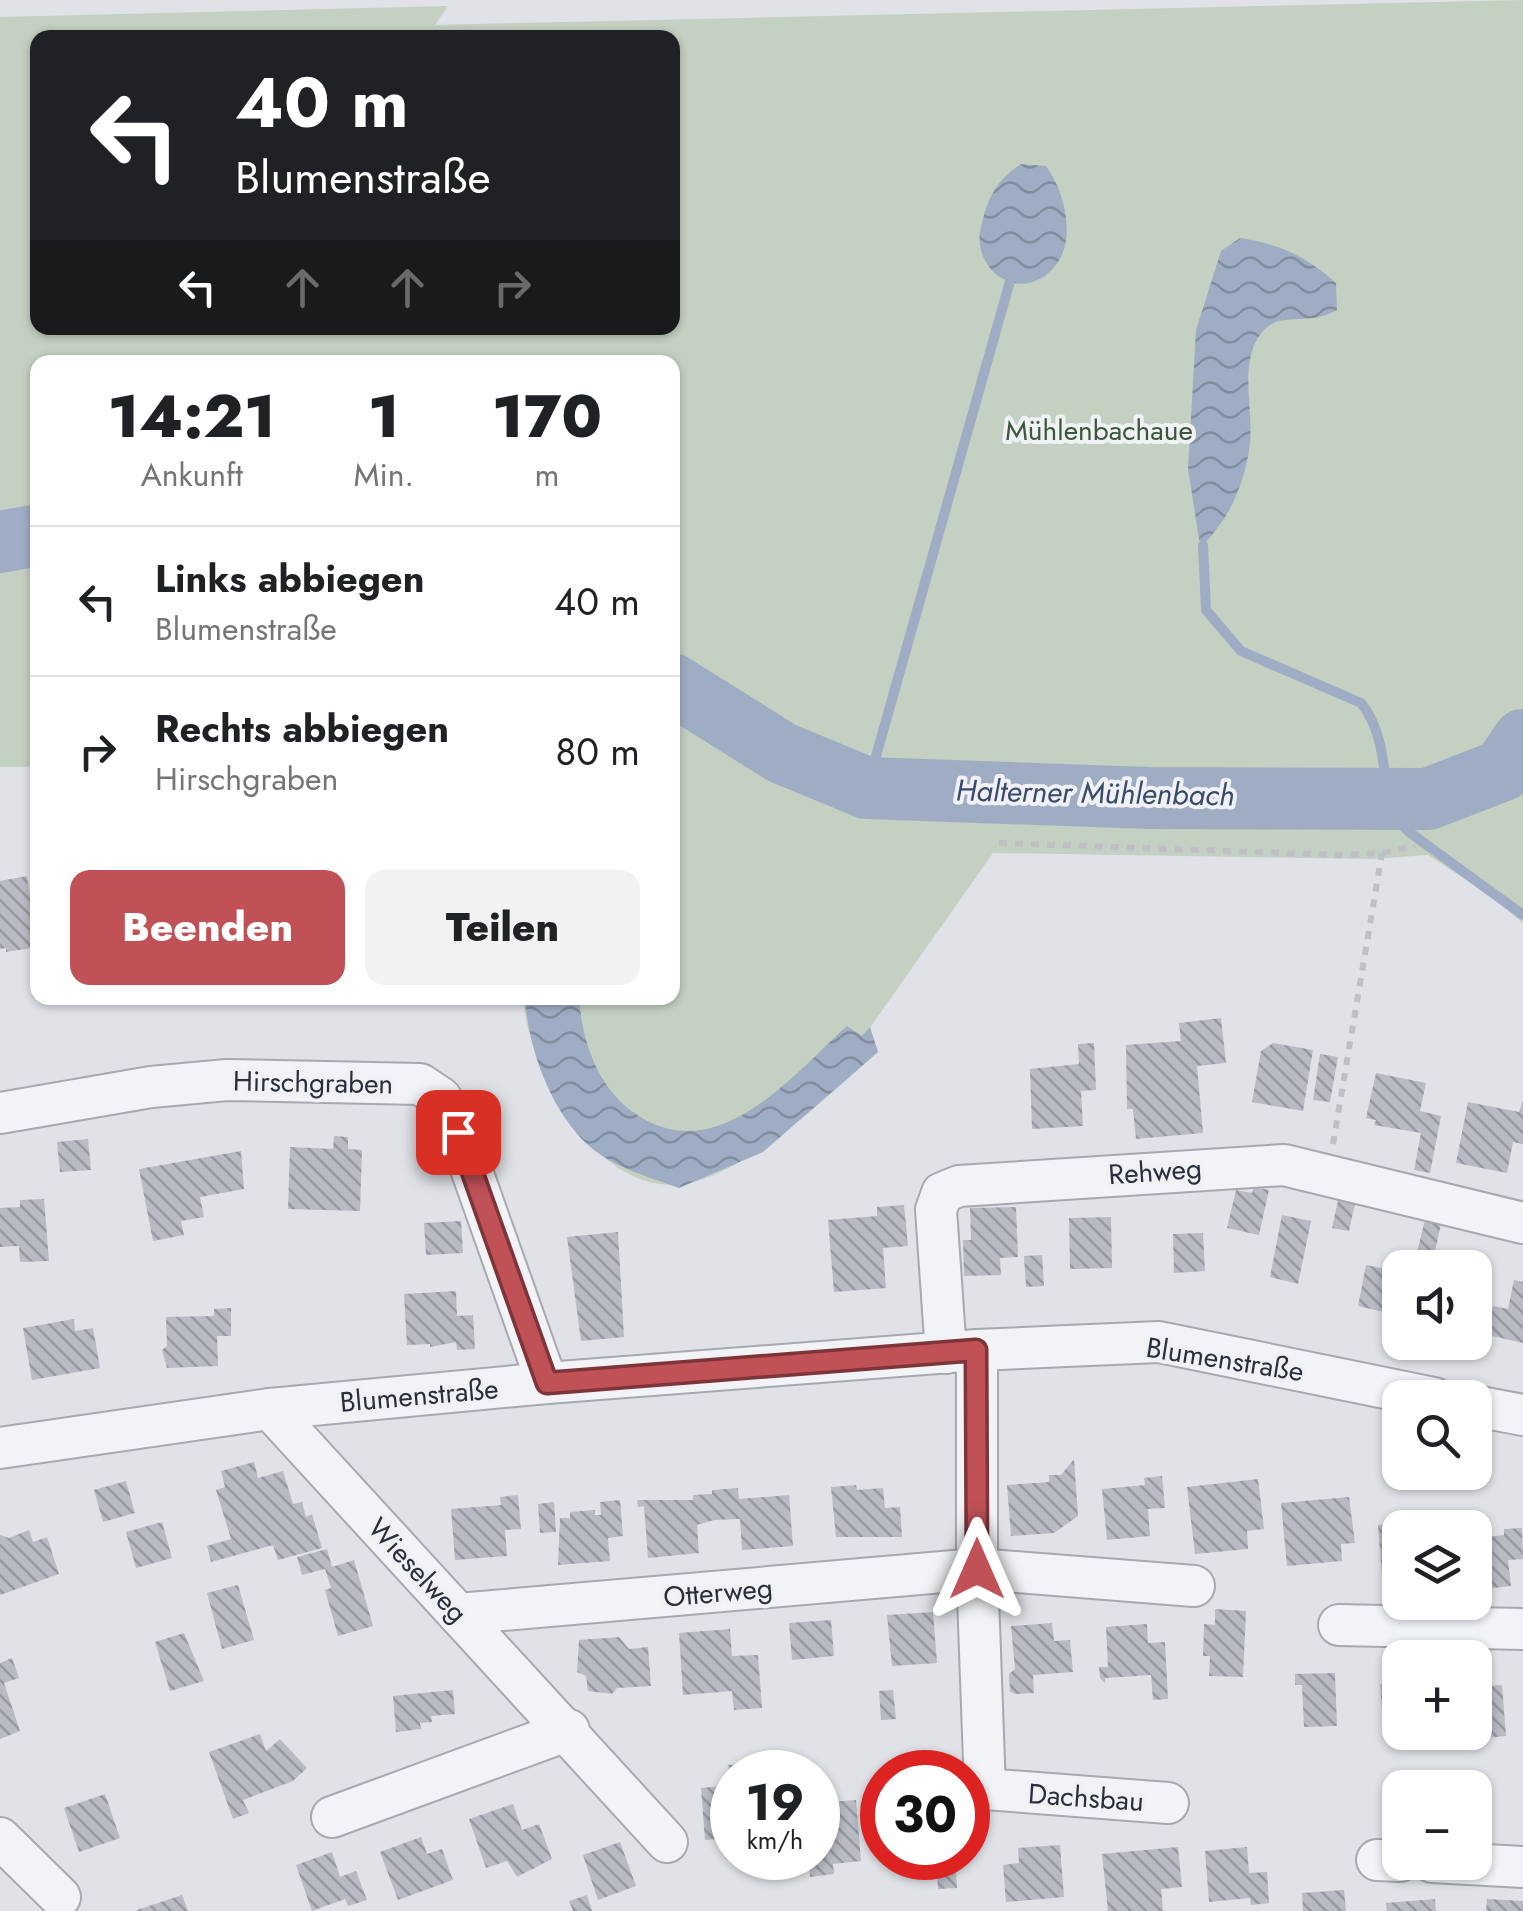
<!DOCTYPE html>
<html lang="de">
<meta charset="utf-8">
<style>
body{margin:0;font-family:Jost,sans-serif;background:#f2f2f2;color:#202124;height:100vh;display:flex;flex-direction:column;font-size:38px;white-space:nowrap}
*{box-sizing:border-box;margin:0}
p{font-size:32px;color:#757577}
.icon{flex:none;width:55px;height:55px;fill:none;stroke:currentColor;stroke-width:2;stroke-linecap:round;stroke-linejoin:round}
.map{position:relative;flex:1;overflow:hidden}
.side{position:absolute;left:30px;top:355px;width:650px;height:650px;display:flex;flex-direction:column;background:#fff;border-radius:20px;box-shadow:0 2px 8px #0004}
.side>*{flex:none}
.hud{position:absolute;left:30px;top:30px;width:650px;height:305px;border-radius:20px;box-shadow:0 2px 8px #0004;background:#202124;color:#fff;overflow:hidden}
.buttons{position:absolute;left:1382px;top:1250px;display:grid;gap:20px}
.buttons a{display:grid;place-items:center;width:110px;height:110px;border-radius:20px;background:#fff;box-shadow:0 2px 8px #0004;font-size:50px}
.speed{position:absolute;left:710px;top:1750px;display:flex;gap:20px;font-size:50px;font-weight:700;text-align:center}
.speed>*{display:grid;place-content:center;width:130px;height:130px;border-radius:50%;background:#fff;box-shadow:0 2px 8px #0004;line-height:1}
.speed small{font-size:25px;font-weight:400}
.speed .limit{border:15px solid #d22;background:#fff;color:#111}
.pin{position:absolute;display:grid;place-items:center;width:85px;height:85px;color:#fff;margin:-42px;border-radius:20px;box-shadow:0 5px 15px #0006}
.me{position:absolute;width:110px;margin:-55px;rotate:0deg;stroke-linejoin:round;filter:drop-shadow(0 0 8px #0008)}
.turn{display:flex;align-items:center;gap:35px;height:210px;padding:0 40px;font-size:45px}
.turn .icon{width:130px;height:130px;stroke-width:2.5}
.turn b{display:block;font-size:70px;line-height:85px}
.lanes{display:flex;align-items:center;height:95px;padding:0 40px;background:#0003;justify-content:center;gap:50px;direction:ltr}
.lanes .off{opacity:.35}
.eta{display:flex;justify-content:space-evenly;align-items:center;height:170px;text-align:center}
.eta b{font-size:60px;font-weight:800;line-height:70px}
.primary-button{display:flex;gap:20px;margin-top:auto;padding:20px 40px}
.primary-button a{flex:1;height:115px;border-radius:20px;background:#c05257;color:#fff;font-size:40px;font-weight:800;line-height:115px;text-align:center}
.primary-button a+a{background:#f2f2f2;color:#202124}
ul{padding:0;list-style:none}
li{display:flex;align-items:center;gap:30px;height:150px;padding:0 40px;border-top:2px solid #e0e0e0}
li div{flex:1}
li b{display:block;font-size:38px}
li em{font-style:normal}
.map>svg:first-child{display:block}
</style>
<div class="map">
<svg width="1523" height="1911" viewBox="0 0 1523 1911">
<defs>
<pattern id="water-waves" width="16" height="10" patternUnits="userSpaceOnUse" patternTransform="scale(2.5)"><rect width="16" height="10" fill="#9fadc4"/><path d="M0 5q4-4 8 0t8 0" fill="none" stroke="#828da0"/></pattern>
<pattern id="building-back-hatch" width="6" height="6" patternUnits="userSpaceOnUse" patternTransform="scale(2.5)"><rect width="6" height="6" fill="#b8bbc4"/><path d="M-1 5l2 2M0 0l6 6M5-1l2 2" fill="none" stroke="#9698a0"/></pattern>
</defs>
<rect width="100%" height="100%" fill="#e0e2e7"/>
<path fill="#c4d0c2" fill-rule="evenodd" d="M1523 0V923L1488 894 1428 855 1372 859 993 853 869 1029 878 1051C833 1092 750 1170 690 1183 599 1202 529 1073 523 998H672V362H38L37 767H0V17L448 6 435 25ZM38 38H672V328H38Z"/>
<g fill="url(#water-waves)">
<path d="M1021 164 1046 166C1066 193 1080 249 1047 274 1013 302 971 265 981 227 988 197 996 181 1021 164Z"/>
<path d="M1240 238C1279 244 1306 256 1336 283L1337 310C1311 325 1286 314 1270 325 1235 351 1254 407 1250 443 1247 470 1237 501 1221 523 1214 532 1209 541 1200 545L1188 469 1196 330 1221 251Z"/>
<path d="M525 998H579C582 1041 597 1086 633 1112 715 1171 789 1079 847 1026L862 1036 870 1027 878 1052 763 1152 679 1188C649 1177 612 1167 588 1145 550 1110 528 1047 525 998Z"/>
</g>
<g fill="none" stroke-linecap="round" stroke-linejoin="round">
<g stroke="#9fadc4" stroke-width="10">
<path d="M1203 545 1206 610 1241 651 1361 703C1382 728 1384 767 1388 799"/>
<path d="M867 788 1010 281"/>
<path d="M1376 799 1409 832 1523 915"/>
</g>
<g stroke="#9fadc4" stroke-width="62">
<path d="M0 542 38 535"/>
<path d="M672 684 782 753 867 788 1148 798 1428 799 1503 770 1523 740"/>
</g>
</g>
<g fill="url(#building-back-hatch)">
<path d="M27 876 38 947 6 952V948L0 949V881Z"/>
<path d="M324 998H374V1001L337 1004 324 1003Z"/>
<path d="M1221 1018 1226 1063 1197 1066 1203 1133 1136 1139 1133 1109H1127L1126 1045 1181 1041 1179 1023Z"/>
<path d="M1094 1043 1096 1090 1081 1091 1083 1126 1032 1129 1030 1069 1079 1064 1078 1044Z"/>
<path d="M1273 1043 1313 1050 1303 1111 1252 1102 1261 1051Z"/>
<path d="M1320 1054 1338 1057 1330 1102 1313 1100Z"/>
<path d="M1376 1073 1426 1083 1420 1111 1441 1116 1430 1173 1414 1170 1421 1133 1374 1125 1376 1120 1366 1118Z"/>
<path d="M1523 1101V1144L1513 1142 1507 1173 1456 1163 1468 1102 1519 1112Z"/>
<path d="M334 1136 348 1137V1149L362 1150 360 1211 288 1209 290 1147 333 1149Z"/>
<path d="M88 1139 91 1170 60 1172 57 1142Z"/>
<path d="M241 1151 244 1189 200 1197 204 1217 181 1221 184 1235 153 1241 139 1169Z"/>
<path d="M1254 1187 1269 1190 1259 1235 1227 1228 1236 1190 1252 1193Z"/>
<path d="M1339 1196 1356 1199 1349 1231 1332 1228Z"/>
<path d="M44 1199 49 1261 20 1262 19 1246 0 1247V1208L20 1207V1200Z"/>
<path d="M904 1205 908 1246 883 1248 886 1288 834 1292 828 1220 877 1216V1207Z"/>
<path d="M1016 1207 1018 1257 1000 1258 1001 1275 964 1276 963 1240H971L970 1208Z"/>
<path d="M1282 1215 1311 1221 1298 1284 1270 1277Z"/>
<path d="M1426 1216 1442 1219 1434 1256 1417 1252Z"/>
<path d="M1111 1217 1112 1268 1070 1269 1069 1218Z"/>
<path d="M461 1221 463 1253 426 1255 424 1223Z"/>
<path d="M618 1232 624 1337 581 1341 567 1237Z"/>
<path d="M1203 1233 1205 1271 1174 1273 1173 1234Z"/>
<path d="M1042 1255 1044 1286 1026 1287 1024 1256Z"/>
<path d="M1366 1265 1397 1271 1388 1313 1358 1306Z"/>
<path d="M1514 1280 1523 1282V1343L1488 1335 1493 1306 1508 1309Z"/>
<path d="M456 1291 457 1316 473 1315 475 1349 457 1350 456 1342 430 1347V1344L407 1345 404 1294Z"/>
<path d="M231 1308V1336H217L218 1366 167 1368 162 1350 167 1346 166 1317 214 1316V1309Z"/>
<path d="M74 1319 75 1331 93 1328 100 1368 32 1380 23 1328Z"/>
<path d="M1074 1459 1078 1516 1054 1533 1011 1536 1007 1485 1049 1482V1475H1061Z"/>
<path d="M254 1462 258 1478 283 1471 293 1504 302 1502 306 1517 312 1514 322 1548 278 1560 273 1545 211 1562 207 1546 231 1539 216 1490 225 1487 221 1471Z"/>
<path d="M1162 1476 1165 1508 1148 1509 1150 1536 1107 1540 1102 1489 1145 1485 1144 1478Z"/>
<path d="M1258 1479 1264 1529 1247 1531 1248 1549 1195 1554 1187 1487Z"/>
<path d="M126 1481 135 1513 103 1522 94 1490Z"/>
<path d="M856 1485 857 1490 883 1488 885 1508 900 1507 902 1537H836L831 1487Z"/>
<path d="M738 1488 739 1499 789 1495 793 1546 742 1550 740 1519 714 1520 697 1525 699 1553 648 1558 644 1506 638 1507 637 1500H693V1495L712 1494V1490Z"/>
<path d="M518 1495 521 1529 505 1530 507 1556 455 1560 451 1509 501 1505 500 1497Z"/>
<path d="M1349 1497 1355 1543 1341 1544 1342 1561 1287 1566 1281 1503Z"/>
<path d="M620 1500 623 1536 608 1538 610 1561 558 1565 560 1518H570V1512L595 1510V1515H601L600 1502Z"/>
<path d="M554 1502 556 1532 540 1533 538 1504Z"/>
<path d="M1438 1512 1439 1528H1400V1575L1382 1576 1378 1525 1419 1521V1514Z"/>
<path d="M162 1522 172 1558 136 1568 126 1532Z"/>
<path d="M1522 1528 1523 1559 1508 1560 1511 1586 1475 1590 1477 1538 1504 1535V1529Z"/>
<path d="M29 1530 33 1542 47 1537 59 1574 0 1595V1535L9 1538Z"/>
<path d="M327 1549 332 1567 354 1560 373 1626 338 1636 325 1590 331 1588 325 1569 302 1575 297 1557Z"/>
<path d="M238 1585 254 1640 222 1649 207 1593Z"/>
<path d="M1215 1609 1246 1611 1243 1677 1209 1676 1210 1656H1203L1204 1624 1215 1625Z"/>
<path d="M933 1612 937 1663 892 1666 887 1615Z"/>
<path d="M831 1620 834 1656 792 1660 789 1623Z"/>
<path d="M1052 1623 1054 1641 1070 1640 1073 1672 1033 1675 1034 1693 1015 1694 1010 1691 1009 1674 1015 1669 1011 1626Z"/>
<path d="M1147 1624 1148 1643 1165 1642 1168 1699 1153 1700 1151 1675 1105 1678V1683L1100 1678 1099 1667H1108L1106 1627Z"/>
<path d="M730 1629 732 1656 758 1655 762 1708 734 1710 732 1691 683 1695 679 1633Z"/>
<path d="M184 1633 204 1681 170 1691 155 1642Z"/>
<path d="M619 1637 629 1649 648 1647 651 1686 617 1688 612 1694 588 1691 586 1676 577 1672 579 1640Z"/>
<path d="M12 1658 19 1678 4 1683 20 1731 0 1739V1663Z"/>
<path d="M1335 1673 1337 1726 1304 1727 1302 1685H1295V1674Z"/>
<path d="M1400 1683V1734L1384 1735 1380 1684Z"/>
<path d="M1502 1685 1506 1736 1464 1740V1732H1475V1687Z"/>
<path d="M453 1690 455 1714 431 1716 432 1722 420 1723 421 1729 396 1732 393 1696Z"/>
<path d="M893 1690 896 1719 881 1720 879 1691Z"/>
<path d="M260 1734 266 1751 280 1739 307 1768 293 1781 243 1800 249 1813 233 1819 209 1752Z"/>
<path d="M763 1762 764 1772H732L730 1781 728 1765Z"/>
<path d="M732 1785V1838L705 1840 701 1788Z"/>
<path d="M105 1794 120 1838 79 1852 64 1808Z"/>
<path d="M856 1800 861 1861 833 1864 834 1874 810 1877 809 1858H818V1803Z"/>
<path d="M513 1804 522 1830 539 1824 552 1859 517 1877 507 1861 486 1868 469 1819Z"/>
<path d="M421 1837 427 1854 442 1849 453 1880 398 1900 380 1852Z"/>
<path d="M620 1842 636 1886 598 1900 583 1855Z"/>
<path d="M1060 1845 1064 1897 1006 1902 1003 1865 1019 1863 1018 1848Z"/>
<path d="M1178 1847 1182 1887 1161 1889 1163 1911H1108L1102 1854Z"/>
<path d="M1247 1847 1249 1873 1267 1872 1269 1903 1251 1905 1250 1898 1209 1902 1205 1851Z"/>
<path d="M332 1852 340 1877 356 1871 367 1900 348 1906 345 1899 312 1911 296 1865Z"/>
<path d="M891 1858H955L957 1888 938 1889 937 1872 904 1875 892 1865Z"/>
<path d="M1344 1890 1346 1911H1303L1302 1893Z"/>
<path d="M182 1895 188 1911H137V1910Z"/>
<path d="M587 1895 592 1911H573L569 1901Z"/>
<path d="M1435 1899 1436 1911H1387L1386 1903Z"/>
<path d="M1487 1899 1523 1901V1911H1486Z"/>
</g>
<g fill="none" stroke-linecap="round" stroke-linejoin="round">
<defs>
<g id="minor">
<path d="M0 1113 151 1087 227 1080 420 1084 441 1098 458 1132 547 1383"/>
<path d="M977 1350V1569L985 1789 1168 1803"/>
<path d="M946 1353 936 1210 942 1193 959 1186 1284 1165 1523 1223"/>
<path d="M1475 1406 1523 1415"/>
<path d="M270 1409 667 1842"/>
<path d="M0 1448 270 1409 547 1383 977 1350 1159 1342 1434 1398"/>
<path d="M458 1614 977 1569 1194 1586"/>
<path d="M1339 1625 1523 1629"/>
<path d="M332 1817 569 1730"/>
<path d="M0 1838 60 1897"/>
<path d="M1377 1860 1400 1861"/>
<path d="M1432 1862 1523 1867"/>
</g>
</defs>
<use href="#minor" stroke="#a6a9b1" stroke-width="44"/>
<g stroke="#bec0c6" stroke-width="6" stroke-dasharray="8 8" stroke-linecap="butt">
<path d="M999 843 1340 855 1382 853 1415 846"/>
<path d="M1333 1144 1382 853"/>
</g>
<use href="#minor" stroke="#f2f3f6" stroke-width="40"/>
</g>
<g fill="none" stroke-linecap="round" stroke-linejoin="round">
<defs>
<path id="route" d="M458 1132 547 1383 976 1350 977 1569"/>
</defs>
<use href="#route" stroke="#7d3539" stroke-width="25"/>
<use href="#route" stroke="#c05257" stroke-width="18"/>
</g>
<g text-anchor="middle" stroke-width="8" stroke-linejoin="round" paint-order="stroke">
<g font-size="28" fill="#3c5739" stroke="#eff1f5">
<text x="1099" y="440">Mühlenbachaue</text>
</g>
<g font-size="28" fill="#2a2f3d" stroke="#eff1f5">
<text transform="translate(313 1082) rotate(1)" y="10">Hirschgraben</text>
<text transform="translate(1155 1171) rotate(-4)" y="10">Rehweg</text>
<text transform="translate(1225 1359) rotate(9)" y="10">Blumenstraße</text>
<text transform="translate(419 1395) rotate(-5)" y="10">Blumenstraße</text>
<text transform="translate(418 1570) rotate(47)" y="10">Wieselweg</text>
<text transform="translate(718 1592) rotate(-5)" y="10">Otterweg</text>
<text transform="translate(1086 1797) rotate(4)" y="10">Dachsbau</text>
</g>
<g font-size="30" font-style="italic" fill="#394b6d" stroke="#eff1f5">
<text transform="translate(1095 793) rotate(1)" y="10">Halterner Mühlenbach</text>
</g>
</g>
</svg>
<div class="buttons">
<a><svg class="icon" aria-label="sound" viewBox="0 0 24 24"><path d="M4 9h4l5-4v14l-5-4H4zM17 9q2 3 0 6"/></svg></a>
<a><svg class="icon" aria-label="search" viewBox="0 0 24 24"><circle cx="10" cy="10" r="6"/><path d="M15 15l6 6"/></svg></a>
<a><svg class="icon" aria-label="layers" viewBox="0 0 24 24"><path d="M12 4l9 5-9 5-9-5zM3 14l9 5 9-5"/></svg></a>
<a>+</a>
<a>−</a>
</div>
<div class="speed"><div>19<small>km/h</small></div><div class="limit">30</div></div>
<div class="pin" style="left:458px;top:1132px;background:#d93025"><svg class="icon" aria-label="arrive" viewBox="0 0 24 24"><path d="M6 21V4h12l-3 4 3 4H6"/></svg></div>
<svg class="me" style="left:977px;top:1569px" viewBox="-20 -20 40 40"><path d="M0-17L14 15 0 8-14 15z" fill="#c05257" stroke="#fff" stroke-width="4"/></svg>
<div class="hud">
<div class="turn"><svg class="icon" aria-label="left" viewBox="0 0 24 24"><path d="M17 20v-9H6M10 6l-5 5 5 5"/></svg><div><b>40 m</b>Blumenstraße</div></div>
<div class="lanes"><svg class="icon" aria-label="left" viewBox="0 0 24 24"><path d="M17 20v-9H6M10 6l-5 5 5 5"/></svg><svg class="icon off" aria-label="ahead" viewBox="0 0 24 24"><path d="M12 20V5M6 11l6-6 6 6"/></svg><svg class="icon off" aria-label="ahead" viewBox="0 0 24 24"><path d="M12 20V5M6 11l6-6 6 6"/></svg><svg class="icon off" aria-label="right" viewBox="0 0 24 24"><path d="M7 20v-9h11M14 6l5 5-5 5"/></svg></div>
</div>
<section class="side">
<div class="eta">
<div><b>14:21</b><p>Ankunft</p></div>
<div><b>1</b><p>Min.</p></div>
<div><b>170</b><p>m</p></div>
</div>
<ul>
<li><svg class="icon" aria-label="left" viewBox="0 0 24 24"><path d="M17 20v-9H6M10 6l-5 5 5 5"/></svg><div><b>Links abbiegen</b><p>Blumenstraße</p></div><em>40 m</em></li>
<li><svg class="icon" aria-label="right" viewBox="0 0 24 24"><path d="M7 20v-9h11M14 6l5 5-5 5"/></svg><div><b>Rechts abbiegen</b><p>Hirschgraben</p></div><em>80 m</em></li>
</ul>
<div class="primary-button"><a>Beenden</a><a>Teilen</a></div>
</section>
</div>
